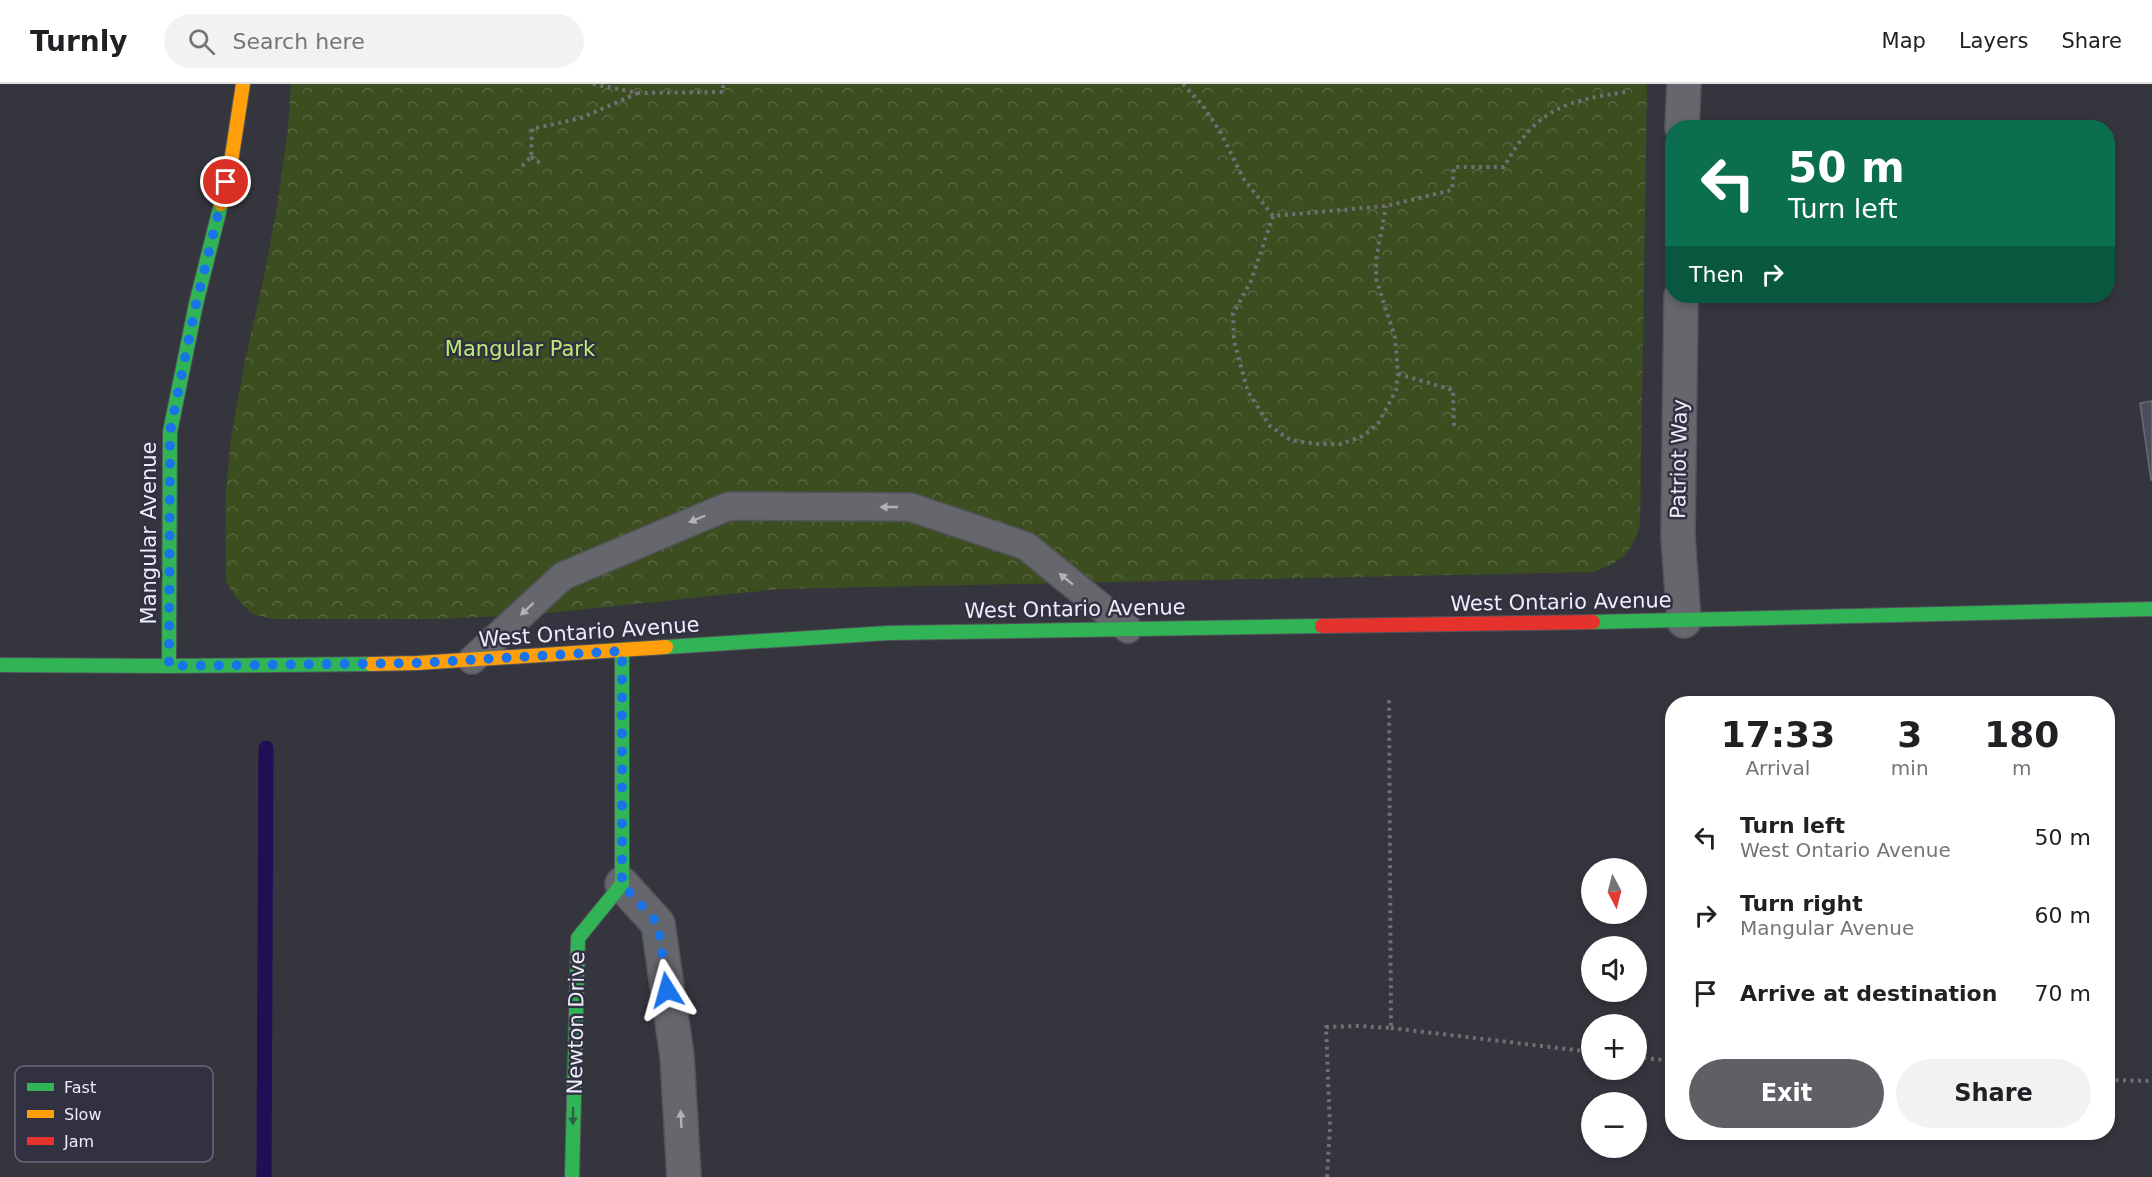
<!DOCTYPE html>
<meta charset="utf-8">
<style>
body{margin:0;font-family:"DejaVu Sans",sans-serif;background:#f2f2f2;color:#202124;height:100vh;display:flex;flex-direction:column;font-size:22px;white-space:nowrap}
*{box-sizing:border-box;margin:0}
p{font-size:20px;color:#757577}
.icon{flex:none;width:33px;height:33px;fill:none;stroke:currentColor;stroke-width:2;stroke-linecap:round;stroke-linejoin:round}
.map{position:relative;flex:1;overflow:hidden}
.panel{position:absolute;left:1665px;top:612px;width:450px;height:444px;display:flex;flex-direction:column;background:#fff;border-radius:24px;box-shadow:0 3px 9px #0003}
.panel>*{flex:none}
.banner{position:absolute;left:1665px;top:36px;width:450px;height:183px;border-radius:24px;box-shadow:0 3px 9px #0003;background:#0b6e4f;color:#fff;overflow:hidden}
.needle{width:39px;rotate:173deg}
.buttons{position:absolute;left:1581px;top:774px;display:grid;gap:12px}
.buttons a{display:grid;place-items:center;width:66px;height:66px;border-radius:50%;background:#fff;box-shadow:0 3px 9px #0003;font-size:30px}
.pin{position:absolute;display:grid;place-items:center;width:51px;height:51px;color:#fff;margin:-26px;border:3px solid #fff;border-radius:50%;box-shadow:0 2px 6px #0007}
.me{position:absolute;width:66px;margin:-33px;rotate:352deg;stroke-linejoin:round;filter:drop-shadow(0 0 4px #0008)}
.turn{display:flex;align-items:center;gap:21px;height:126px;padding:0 24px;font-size:27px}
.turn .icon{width:78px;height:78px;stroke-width:2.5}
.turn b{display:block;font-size:42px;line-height:51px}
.then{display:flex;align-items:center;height:57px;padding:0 24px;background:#0003;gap:12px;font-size:22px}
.eta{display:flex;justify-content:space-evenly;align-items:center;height:102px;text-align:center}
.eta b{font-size:36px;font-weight:800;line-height:42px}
.button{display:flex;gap:12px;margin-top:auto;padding:12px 24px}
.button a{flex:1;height:69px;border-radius:36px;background:#5f6066;color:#fff;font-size:24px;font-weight:800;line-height:69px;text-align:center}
.button a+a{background:#f2f2f2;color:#202124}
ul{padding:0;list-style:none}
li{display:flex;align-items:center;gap:18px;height:78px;padding:0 24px}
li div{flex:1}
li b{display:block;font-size:22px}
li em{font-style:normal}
header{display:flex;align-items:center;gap:36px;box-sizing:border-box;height:84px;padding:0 30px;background:#fff;border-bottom:2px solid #e0e0e0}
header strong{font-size:28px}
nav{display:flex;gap:33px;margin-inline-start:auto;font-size:21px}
.search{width:420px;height:54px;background:#f2f2f2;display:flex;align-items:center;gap:15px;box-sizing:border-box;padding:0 21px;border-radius:33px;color:#757577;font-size:22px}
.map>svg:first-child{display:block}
</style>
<header>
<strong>Turnly</strong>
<div class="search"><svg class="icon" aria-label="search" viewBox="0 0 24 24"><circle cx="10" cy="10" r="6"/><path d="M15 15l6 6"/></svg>Search here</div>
<nav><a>Map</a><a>Layers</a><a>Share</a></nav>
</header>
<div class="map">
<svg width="2152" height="1093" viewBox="0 0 2152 1093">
<defs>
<pattern id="park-crowns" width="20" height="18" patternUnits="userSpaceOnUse" patternTransform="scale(1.5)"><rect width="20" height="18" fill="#3c4d20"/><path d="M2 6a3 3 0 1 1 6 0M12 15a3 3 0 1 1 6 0" fill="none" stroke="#586741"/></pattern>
</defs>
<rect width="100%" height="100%" fill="#35353e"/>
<path fill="url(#park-crowns)" d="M291 0H1647L1640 442C1631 470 1620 479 1593 488L780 505 528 531 434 535H273L252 530 237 515 226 498 225 417 231 354 244 281 265 188 277 122 288 45Z"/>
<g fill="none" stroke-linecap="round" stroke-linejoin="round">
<path stroke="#200f54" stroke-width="15" d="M264 1093 266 664"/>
</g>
<path fill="#4e4d60" stroke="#6b6b73" stroke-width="1.5" d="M2152 317V396H2151L2140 319Z"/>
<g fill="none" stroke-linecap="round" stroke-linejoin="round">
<defs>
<path id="lane" d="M472 576 563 492 729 422 910 423 1026 462 1128 545"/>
<g id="street">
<path d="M1682 44 1684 0"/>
<path d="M1681 212 1678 453 1684 537"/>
<path d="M622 800 658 840 677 972 684 1093"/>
</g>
<g id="fast">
<path d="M1593 538 2152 525"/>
<path d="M666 563 888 549 1322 542"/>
<path d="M0 581 169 582 371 580"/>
<path d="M169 582 170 348 196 220 221 120"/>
<path d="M572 1093 578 854 622 800V567"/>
</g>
<g id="slow">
<path d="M221 120 231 78 243 0"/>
<path d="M371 580 417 579 666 563"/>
</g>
<path id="jam" d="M1322 542 1593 538"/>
</defs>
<use href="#lane" stroke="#53535b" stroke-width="30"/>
<use href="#street" stroke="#53535b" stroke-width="36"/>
<use href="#fast" stroke="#53535b" stroke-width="16"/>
<use href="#slow" stroke="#53535b" stroke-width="16"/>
<use href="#jam" stroke="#53535b" stroke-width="16"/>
<g stroke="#6f6f74" stroke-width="4" stroke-dasharray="3 4.5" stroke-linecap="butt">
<path d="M593 0 638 9 723 8V0"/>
<path d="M1183 0 1203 22 1221 49 1243 94 1273 132 1386 122 1452 106 1454 83H1504C1535 26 1565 16 1627 8"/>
<path d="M531 73 540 79"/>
<path d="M522 82 531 73 532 45 581 34 638 9"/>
<path d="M1273 132 1251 197 1233 230 1234 257 1248 308 1270 342 1290 356 1317 360H1341L1363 352 1378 340 1396 306 1398 290 1395 253 1376 195V176L1386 122"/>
<path d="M1398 290 1453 306 1454 345"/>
<path d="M1391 944 1592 968"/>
<path d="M1636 973 1672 977"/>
<path d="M2108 996 2152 997"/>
<path d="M1327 1093 1330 1043 1326 943 1358 942 1391 944 1389 613"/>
</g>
<use href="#lane" stroke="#66676d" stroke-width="27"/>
<use href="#street" stroke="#66676d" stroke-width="33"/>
<use href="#fast" stroke="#30b455" stroke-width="14"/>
<use href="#slow" stroke="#ff9f0a" stroke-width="14"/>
<use href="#jam" stroke="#e5322d" stroke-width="14"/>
</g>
<defs><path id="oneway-solid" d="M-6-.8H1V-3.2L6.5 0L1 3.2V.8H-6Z" transform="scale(1.5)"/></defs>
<g fill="#b0b1b9">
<use href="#oneway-solid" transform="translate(889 423) rotate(-180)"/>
<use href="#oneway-solid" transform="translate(697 435) rotate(157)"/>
<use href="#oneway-solid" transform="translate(1066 495) rotate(-141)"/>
<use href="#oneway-solid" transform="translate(527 525) rotate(137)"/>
<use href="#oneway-solid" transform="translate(681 1035) rotate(-93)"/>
</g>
<use fill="#315f49" href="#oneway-solid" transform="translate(573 1032) rotate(91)"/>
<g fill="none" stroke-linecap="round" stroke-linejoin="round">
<path stroke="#1a73e8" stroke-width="10" stroke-dasharray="0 18" d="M226 98 196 220 170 348 169 582 417 579 622 567V800L658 840 667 906"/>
</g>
<g text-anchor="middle" stroke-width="5" stroke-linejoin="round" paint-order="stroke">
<g font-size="21" fill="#bdeb77" stroke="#313142">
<text x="520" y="272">Mangular Park</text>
</g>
<g font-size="21" fill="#ecedf8" stroke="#313142">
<text transform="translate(1679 375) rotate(-89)" y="7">Patriot Way</text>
<text transform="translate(149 449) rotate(-90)" y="7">Mangular Avenue</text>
<text transform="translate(1561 518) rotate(-1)" y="7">West Ontario Avenue</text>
<text transform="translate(1075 525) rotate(-1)" y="7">West Ontario Avenue</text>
<text transform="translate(589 548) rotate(-4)" y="7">West Ontario Avenue</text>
<text transform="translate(576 939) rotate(-89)" y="7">Newton Drive</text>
</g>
</g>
<rect x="15" y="982" width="198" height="96" rx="9" fill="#313142" stroke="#696979" stroke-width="1.5"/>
<rect x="27" y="999" width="27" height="8" fill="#30b455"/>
<rect x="27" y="1026" width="27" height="8" fill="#ff9f0a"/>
<rect x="27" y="1053" width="27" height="8" fill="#e5322d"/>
<g font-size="16" fill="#ecedf8">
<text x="64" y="1009">Fast</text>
<text x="64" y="1036">Slow</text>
<text x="64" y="1063">Jam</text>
</g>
</svg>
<div class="buttons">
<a><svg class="needle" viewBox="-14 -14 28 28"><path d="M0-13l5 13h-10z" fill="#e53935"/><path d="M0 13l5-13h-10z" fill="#757577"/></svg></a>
<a><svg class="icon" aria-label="sound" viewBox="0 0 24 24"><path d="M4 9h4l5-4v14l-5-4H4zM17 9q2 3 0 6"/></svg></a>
<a>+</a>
<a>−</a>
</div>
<div class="pin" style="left:226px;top:98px;background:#d93025"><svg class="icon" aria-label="arrive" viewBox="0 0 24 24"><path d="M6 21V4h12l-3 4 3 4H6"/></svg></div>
<svg class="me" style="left:667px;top:906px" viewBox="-20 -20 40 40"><path d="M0-17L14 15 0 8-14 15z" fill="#1a73e8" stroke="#fff" stroke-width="4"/></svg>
<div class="banner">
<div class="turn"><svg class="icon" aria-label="left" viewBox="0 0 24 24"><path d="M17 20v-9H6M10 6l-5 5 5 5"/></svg><div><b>50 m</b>Turn left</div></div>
<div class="then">Then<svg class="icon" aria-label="right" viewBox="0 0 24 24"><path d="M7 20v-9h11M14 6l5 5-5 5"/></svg></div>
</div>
<section class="panel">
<div class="eta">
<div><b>17:33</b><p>Arrival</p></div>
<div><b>3</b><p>min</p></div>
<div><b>180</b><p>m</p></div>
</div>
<ul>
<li><svg class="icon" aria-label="left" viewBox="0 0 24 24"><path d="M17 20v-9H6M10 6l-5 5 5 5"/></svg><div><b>Turn left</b><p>West Ontario Avenue</p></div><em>50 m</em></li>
<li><svg class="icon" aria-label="right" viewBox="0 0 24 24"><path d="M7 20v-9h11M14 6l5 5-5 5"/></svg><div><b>Turn right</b><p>Mangular Avenue</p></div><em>60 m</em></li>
<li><svg class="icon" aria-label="arrive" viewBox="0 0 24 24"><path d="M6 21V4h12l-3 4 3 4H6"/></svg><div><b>Arrive at destination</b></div><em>70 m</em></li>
</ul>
<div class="button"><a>Exit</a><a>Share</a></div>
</section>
</div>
